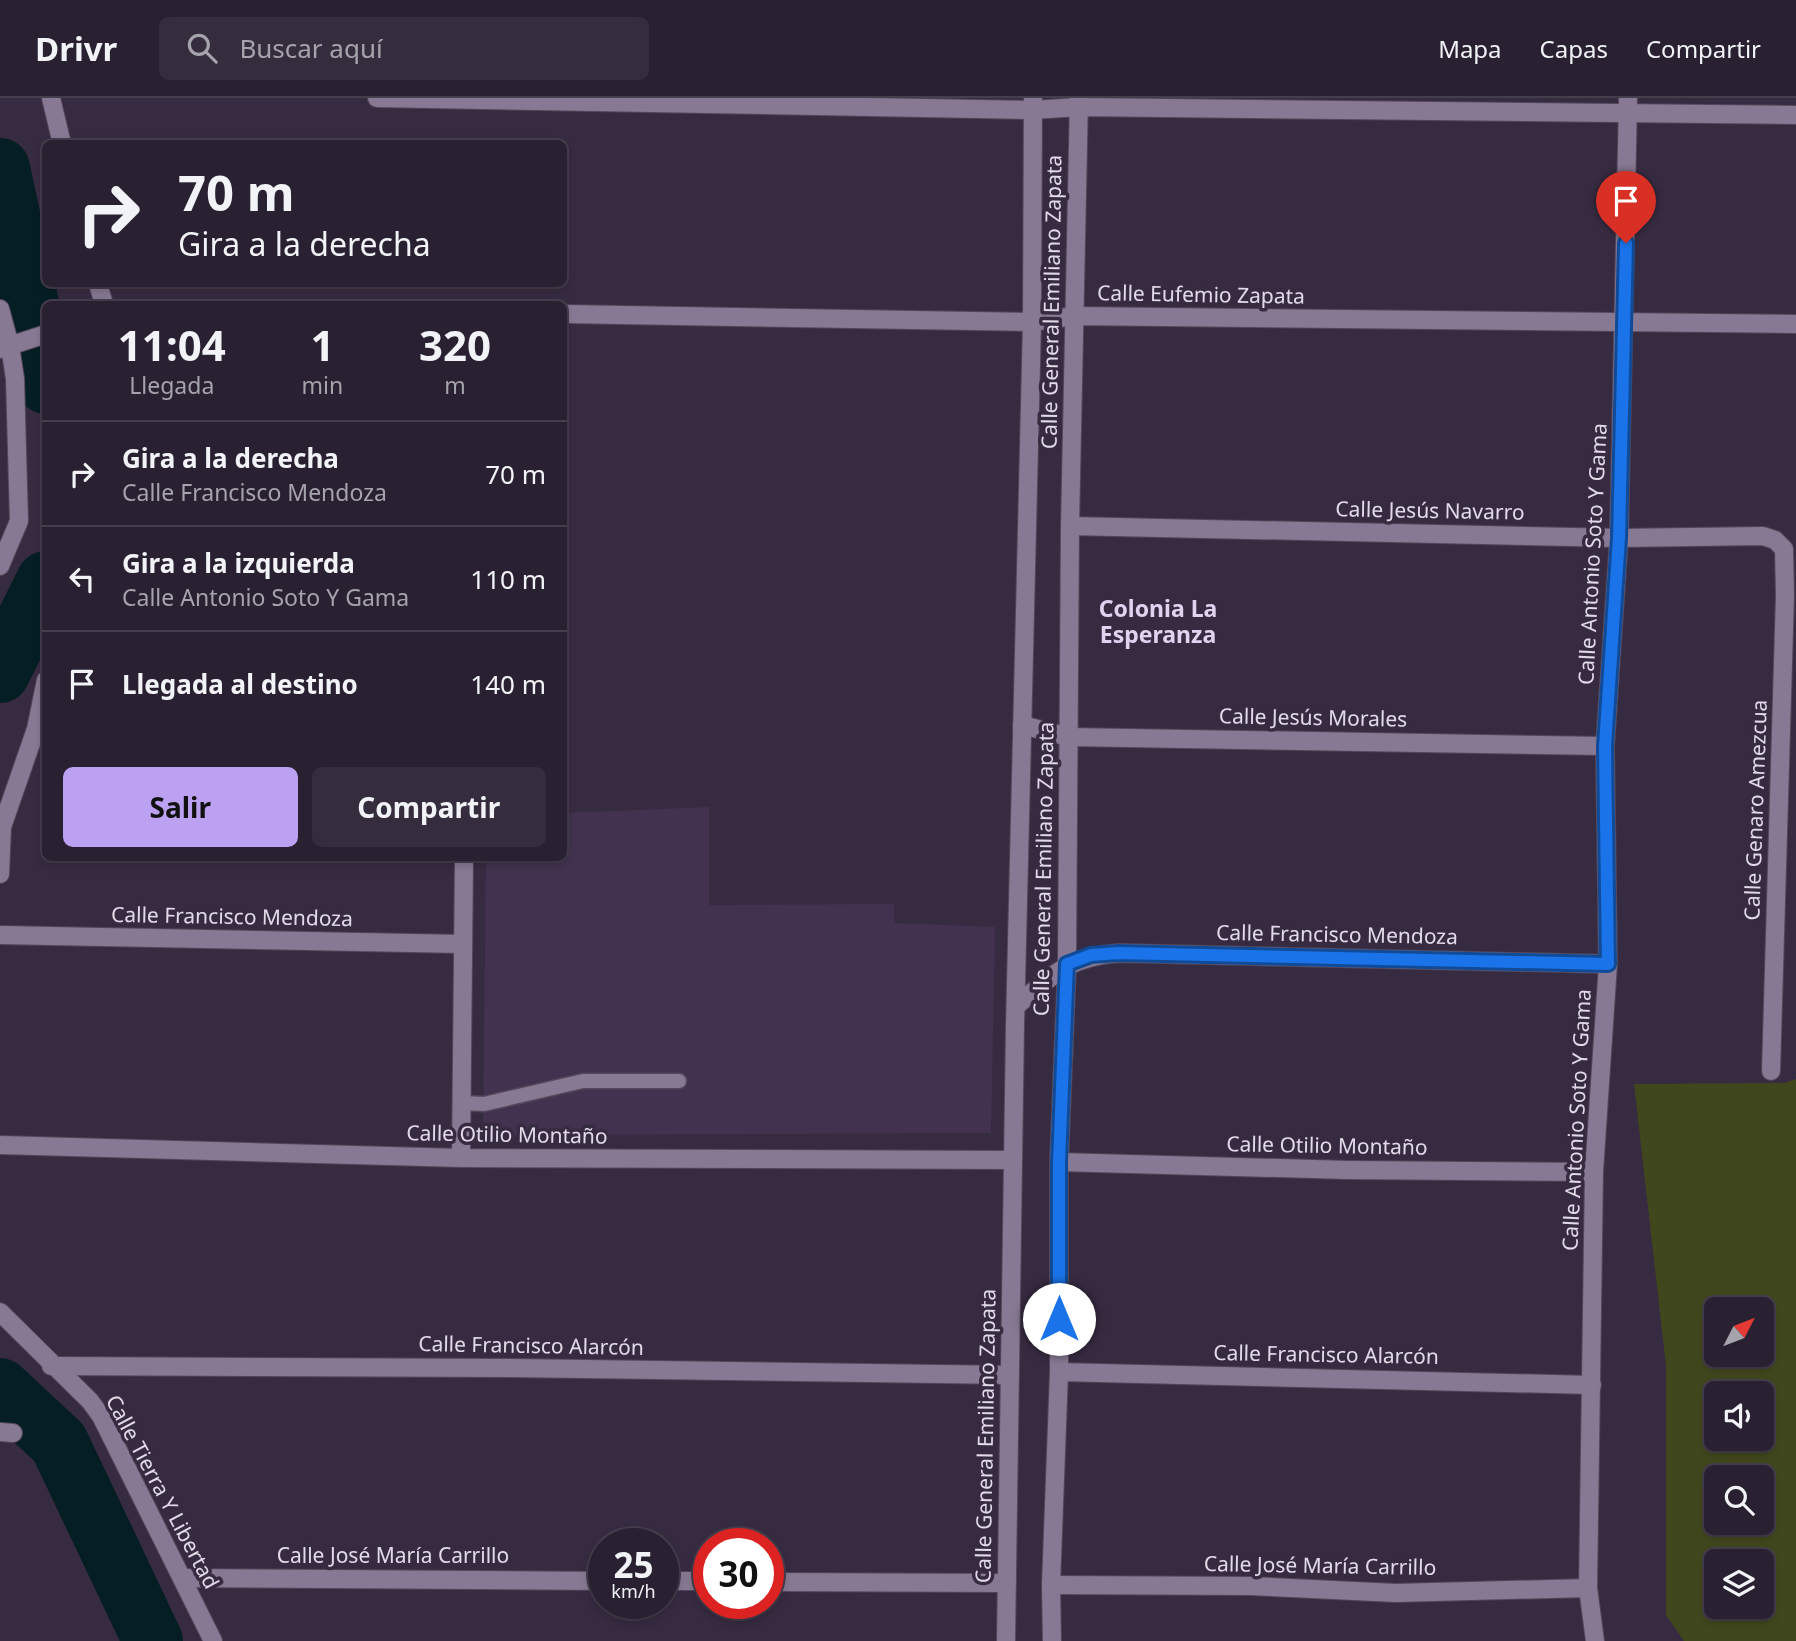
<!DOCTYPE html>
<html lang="es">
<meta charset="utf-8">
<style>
body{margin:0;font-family:"Noto Sans",sans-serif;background:#352d3d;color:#f1f3f6;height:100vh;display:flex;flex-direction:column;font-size:26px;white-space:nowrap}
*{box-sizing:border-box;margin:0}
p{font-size:23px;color:#a5a3ab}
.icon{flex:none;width:38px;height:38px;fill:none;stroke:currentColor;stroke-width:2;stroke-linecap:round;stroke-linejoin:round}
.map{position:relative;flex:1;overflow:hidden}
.drawer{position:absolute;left:42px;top:203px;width:525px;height:560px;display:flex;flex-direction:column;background:#292031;border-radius:10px;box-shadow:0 4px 10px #0003,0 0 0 2px #453e4d}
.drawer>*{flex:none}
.guide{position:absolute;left:42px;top:42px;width:525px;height:147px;border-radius:10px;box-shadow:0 4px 10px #0003,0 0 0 2px #453e4d;background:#292031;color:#f1f3f6;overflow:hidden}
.needle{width:46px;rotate:48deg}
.buttons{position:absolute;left:1704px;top:1199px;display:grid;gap:14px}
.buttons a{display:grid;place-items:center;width:70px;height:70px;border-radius:10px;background:#292031;box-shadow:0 4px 10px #0003,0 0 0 2px #453e4d;font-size:35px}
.speed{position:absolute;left:588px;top:1430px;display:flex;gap:14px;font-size:35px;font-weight:700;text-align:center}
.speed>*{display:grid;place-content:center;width:91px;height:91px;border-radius:50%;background:#292031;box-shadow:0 4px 10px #0003,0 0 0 2px #453e4d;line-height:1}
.speed small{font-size:18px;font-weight:400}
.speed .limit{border:10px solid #d22;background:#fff;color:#111}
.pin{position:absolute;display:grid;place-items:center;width:60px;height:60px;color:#fff;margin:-72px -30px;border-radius:50% 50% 50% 0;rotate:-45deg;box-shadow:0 0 7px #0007}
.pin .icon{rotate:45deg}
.me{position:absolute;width:77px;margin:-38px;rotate:0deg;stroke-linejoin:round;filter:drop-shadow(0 0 5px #0008)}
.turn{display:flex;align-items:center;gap:24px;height:147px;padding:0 21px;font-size:32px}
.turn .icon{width:91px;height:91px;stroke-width:2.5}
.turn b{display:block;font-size:49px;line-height:60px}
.eta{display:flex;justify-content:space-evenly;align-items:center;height:119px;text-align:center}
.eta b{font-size:42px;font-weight:700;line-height:49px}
.cta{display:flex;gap:14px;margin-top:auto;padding:14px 21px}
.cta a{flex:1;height:80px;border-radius:10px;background:#bca0f2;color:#111;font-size:28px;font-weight:700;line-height:80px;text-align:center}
.cta a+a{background:#352d3d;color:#f1f3f6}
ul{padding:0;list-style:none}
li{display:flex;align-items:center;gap:21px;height:105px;padding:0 21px;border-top:2px solid #453e4d}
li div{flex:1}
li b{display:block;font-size:26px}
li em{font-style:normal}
header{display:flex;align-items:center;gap:42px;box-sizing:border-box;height:98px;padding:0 35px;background:#292031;border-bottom:2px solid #453e4d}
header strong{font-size:33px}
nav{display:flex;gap:38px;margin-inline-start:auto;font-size:24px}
.search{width:490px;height:63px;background:#352d3d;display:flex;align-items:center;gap:18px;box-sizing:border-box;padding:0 24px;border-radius:10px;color:#a5a3ab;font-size:26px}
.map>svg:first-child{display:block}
</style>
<header>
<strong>Drivr</strong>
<div class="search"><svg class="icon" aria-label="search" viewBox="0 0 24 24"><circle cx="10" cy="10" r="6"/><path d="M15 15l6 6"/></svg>Buscar aquí</div>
<nav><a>Mapa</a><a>Capas</a><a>Compartir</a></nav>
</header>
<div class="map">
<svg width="1796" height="1543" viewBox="0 0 1796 1543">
<rect width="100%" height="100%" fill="#372b41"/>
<path fill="#42324f" d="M709 709V807L894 806V825L995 829 991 1035 483 1037 486 760H564V715Z"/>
<path fill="#41471d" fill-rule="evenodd" d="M1796 981V1543H1684L1666 1517V1268L1634 986 1784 985ZM1717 1211H1762V1256H1717ZM1717 1295H1762V1340H1717ZM1717 1379H1762V1424H1717ZM1717 1463H1762V1508H1717Z"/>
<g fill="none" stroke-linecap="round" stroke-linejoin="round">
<g stroke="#051e24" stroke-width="60">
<path d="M0 70 46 286"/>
<path d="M0 575 46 483"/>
<path d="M0 1290 59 1345 153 1543"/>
</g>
<defs>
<path id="lane" d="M462 1005 484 1006 583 983H679"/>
<g id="street">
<path d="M51 0 62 46"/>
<path d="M377 0 1033 12 1079 9 1796 17"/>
<path d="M98 186 104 206"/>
<path d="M0 211 10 248 15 281 19 423 0 468"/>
<path d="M564 216 1032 224 1074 218 1796 226"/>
<path d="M0 251 46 236"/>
<path d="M1070 428 1619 440 1763 438 1775 442 1784 451 1785 497 1771 973"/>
<path d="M1022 627 1069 639 1605 648"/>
<path d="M0 776 2 729 36 631 46 582"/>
<path d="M0 837 463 846"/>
<path d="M1016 908C1054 876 1068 859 1119 855L1608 866"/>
<path d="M0 1047 461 1060 1013 1062"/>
<path d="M461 1060 464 760"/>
<path d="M1059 1064 1347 1072 1594 1074"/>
<path d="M0 1214 90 1303 101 1318 213 1543"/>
<path d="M51 1268 511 1270 1010 1277"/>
<path d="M1059 1274 1592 1287"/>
<path d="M0 1334 13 1335"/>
<path d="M182 1480 604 1483"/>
<path d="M663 1483H709"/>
<path d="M768 1484 1007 1485"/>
<path d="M1051 1487 1251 1488 1396 1495 1588 1490"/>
<path d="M1006 1543 1015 927 1032 224 1033 0"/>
<path d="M1052 1543 1051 1487 1059 1274V1064L1067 866 1070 428 1079 0"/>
<path d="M1595 1543 1588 1490 1594 1074 1608 866 1605 648 1619 440 1628 0"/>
</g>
</defs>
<use href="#lane" stroke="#52475a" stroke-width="17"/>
<use href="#street" stroke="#52475a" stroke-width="20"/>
<use href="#lane" stroke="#877993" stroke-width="14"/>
<use href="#street" stroke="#877993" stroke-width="18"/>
</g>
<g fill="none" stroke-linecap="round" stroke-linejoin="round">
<defs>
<path id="route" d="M1059 1221V1064L1067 866 1091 857 1119 855 1608 866 1605 648 1619 440 1626 145"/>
</defs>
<use href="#route" stroke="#114b97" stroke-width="18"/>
<use href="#route" stroke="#1a73e8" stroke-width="12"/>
</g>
<g text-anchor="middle" stroke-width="7" stroke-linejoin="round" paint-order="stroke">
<g font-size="21" fill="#e2dae9" stroke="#372b41">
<text transform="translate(1201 197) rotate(1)" y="7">Calle Eufemio Zapata</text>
<text transform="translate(1052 204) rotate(-89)" y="7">Calle General Emiliano Zapata</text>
<text transform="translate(1430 413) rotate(1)" y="7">Calle Jesús Navarro</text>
<text transform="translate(1593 456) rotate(-87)" y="7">Calle Antonio Soto Y Gama</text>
<text transform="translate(1313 620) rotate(1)" y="7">Calle Jesús Morales</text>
<text transform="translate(1756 712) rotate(-88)" y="7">Calle Genaro Amezcua</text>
<text transform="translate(1044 771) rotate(-89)" y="7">Calle General Emiliano Zapata</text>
<text transform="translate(232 819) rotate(1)" y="7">Calle Francisco Mendoza</text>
<text transform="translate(1337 837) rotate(1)" y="7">Calle Francisco Mendoza</text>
<text transform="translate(1577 1022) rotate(-87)" y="7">Calle Antonio Soto Y Gama</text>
<text transform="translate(507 1037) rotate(1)" y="7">Calle Otilio Montaño</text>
<text transform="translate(1327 1048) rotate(1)" y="7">Calle Otilio Montaño</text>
<text transform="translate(531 1248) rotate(1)" y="7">Calle Francisco Alarcón</text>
<text transform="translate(1326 1257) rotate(1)" y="7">Calle Francisco Alarcón</text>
<text transform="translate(986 1338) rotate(-89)" y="7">Calle General Emiliano Zapata</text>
<text transform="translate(162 1394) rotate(62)" y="7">Calle Tierra Y Libertad</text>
<text x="393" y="1465">Calle José María Carrillo</text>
<text transform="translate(1320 1468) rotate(1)" y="7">Calle José María Carrillo</text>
</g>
<g font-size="23" font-weight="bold" fill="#e1d2ef" stroke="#372b41">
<text x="1158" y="519">Colonia La<tspan x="1158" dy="26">Esperanza</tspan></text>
</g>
</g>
</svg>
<div class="buttons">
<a><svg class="needle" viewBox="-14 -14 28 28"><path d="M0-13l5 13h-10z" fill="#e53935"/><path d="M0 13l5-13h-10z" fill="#a5a3ab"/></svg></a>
<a><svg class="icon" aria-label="sound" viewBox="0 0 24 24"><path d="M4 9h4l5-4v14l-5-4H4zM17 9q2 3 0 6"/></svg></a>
<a><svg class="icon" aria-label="search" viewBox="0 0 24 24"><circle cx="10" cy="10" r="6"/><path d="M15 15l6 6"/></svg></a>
<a><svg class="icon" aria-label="layers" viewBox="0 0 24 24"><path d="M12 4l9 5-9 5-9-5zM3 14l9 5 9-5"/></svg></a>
</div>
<div class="speed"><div>25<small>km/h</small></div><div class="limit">30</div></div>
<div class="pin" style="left:1626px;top:145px;background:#d93025"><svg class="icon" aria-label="arrive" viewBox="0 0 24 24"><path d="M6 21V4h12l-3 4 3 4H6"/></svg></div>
<svg class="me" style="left:1059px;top:1221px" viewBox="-20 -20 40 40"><circle r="19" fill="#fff"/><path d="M0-13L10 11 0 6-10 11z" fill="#1a73e8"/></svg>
<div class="guide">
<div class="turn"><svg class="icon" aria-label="right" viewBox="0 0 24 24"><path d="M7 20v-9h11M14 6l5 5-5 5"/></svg><div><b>70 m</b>Gira a la derecha</div></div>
</div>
<section class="drawer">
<div class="eta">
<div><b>11:04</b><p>Llegada</p></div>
<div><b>1</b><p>min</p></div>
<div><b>320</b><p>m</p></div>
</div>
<ul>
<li><svg class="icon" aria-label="right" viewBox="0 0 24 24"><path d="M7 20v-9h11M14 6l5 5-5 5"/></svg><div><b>Gira a la derecha</b><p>Calle Francisco Mendoza</p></div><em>70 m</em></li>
<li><svg class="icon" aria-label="left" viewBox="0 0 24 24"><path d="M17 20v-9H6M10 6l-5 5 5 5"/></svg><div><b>Gira a la izquierda</b><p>Calle Antonio Soto Y Gama</p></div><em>110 m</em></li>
<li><svg class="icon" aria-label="arrive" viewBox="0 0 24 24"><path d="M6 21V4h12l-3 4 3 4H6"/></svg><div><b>Llegada al destino</b></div><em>140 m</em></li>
</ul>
<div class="cta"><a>Salir</a><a>Compartir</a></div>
</section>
</div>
